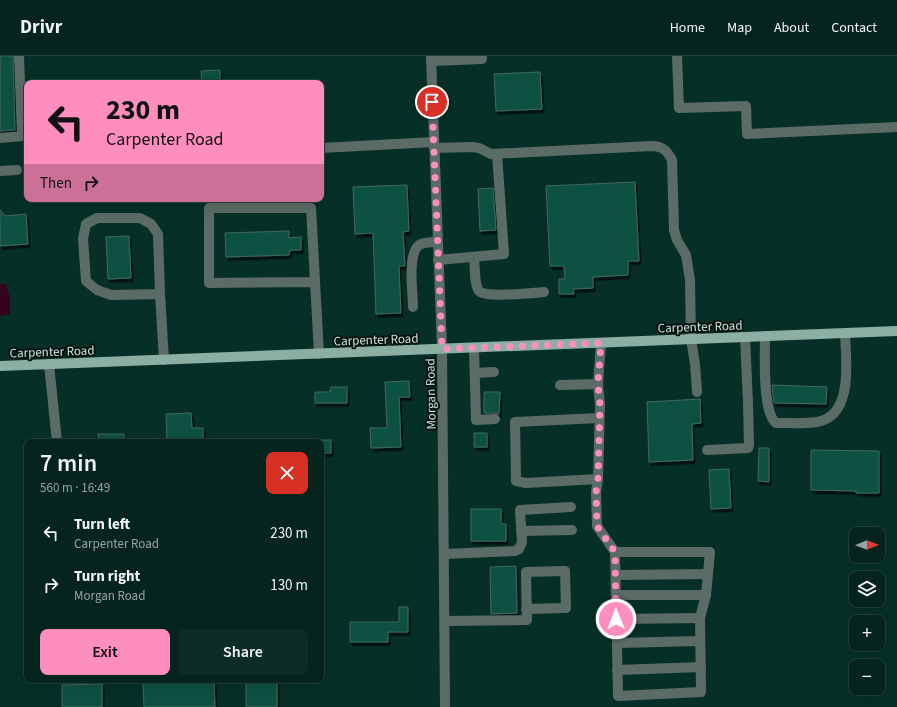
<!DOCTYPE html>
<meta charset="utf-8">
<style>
body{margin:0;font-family:"Source Sans 3",sans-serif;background:#0d2c26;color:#f1f3f6;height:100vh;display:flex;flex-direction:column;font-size:15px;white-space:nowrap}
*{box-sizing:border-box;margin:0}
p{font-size:13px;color:#97a4a4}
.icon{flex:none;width:22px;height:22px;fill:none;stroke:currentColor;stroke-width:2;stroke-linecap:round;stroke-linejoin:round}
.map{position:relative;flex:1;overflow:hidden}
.sheet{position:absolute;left:24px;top:383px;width:300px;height:244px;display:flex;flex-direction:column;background:#04241d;border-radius:8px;box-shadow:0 4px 16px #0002,0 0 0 1px #25413b}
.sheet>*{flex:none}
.guide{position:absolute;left:24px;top:24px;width:300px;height:122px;border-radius:8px;box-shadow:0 4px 16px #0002,0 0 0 1px #25413b;background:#fe8ebe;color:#111;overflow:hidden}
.needle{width:26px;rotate:89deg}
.controls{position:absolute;left:849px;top:471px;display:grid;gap:8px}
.controls a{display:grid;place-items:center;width:36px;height:36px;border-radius:8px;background:#04241d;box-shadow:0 4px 16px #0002,0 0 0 1px #25413b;font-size:20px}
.pin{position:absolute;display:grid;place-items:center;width:34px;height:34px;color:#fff;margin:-17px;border:2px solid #fff;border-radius:50%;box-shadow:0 1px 4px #0007}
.me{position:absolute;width:44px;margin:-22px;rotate:359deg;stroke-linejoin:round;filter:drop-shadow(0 0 3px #0008)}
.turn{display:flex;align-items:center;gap:14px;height:84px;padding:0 16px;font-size:18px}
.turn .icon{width:52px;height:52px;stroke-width:2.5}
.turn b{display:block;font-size:28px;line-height:34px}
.then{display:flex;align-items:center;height:38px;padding:0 16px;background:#0003;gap:8px;font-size:15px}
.round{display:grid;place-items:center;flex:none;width:42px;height:42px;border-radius:8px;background:#0d2c26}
.headline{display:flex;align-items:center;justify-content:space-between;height:68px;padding:0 16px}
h1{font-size:24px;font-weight:600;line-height:30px}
.action{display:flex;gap:8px;margin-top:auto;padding:8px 16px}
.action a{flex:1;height:46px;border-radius:8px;background:#fe8ebe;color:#111;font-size:16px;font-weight:600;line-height:46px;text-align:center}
.action a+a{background:#0d2c26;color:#f1f3f6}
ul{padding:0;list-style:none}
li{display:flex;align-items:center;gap:12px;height:52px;padding:0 16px}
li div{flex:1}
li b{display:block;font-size:15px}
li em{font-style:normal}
header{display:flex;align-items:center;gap:24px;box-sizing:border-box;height:56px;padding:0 20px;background:#04241d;border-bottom:1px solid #25413b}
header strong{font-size:19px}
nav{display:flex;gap:22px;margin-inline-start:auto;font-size:14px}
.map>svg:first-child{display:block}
</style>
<header>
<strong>Drivr</strong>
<nav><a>Home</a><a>Map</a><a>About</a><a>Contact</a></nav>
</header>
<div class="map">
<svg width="897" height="651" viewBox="0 0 897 651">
<defs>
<filter id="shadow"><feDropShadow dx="2" dy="3.5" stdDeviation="0" flood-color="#0009"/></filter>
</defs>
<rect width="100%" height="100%" fill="#063027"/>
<path fill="#34021d" d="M0 228H6L10 243V258L0 260Z"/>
<g fill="#0f5143" stroke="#42695f" filter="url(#shadow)">
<path d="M0 0H13L15 74 0 75Z"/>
<path d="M220 14V27H202L201 15Z"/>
<path d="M540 16 542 53 496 55 494 18Z"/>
<path d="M635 126 639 205H628V219L593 221V232L573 233 574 238H559V223H565L564 210H550L546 130Z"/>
<path d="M407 129 409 175 403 176 405 210H399L401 257 376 258 373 177 355 178 353 131Z"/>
<path d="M493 132 496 174 480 175 478 133Z"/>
<path d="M0 154 5 160 26 158 28 188 0 190Z"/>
<path d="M289 175V182L301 181V194H290L289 199 226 201 225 177Z"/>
<path d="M129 180 131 222 108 223 106 181Z"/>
<path d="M409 325 410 341H399L401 391 371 392 370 372H387L385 326Z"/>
<path d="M772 329 827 331 826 348 774 347Z"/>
<path d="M331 331H347V347H315V336H330Z"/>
<path d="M484 336H500L499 358 495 357H484Z"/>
<path d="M700 343 701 367 692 368 693 404 649 406 647 346Z"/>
<path d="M191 357 192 372H203V386H167L166 358Z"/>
<rect x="474" y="377" width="13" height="14"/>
<path d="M98 378H124V386H99Z"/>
<rect x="321" y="384" width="10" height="13"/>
<path d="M759 392H769V426L758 425Z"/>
<path d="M811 394 879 395V437H856V435L811 434Z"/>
<path d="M729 413 731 452 711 453 709 414Z"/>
<path d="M471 453H501V468H506V485H471Z"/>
<path d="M516 510 517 557 491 558 490 511Z"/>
<path d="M399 551H408V576H388V586H350V566H399Z"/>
<path d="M175 624H214L215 651H144L143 627 175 626Z"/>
<rect x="246" y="624" width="31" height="27"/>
<path d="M102 628V651H62V629Z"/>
</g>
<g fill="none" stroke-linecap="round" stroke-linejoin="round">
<g stroke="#5b6c66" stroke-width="10">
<path d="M431 0 442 293 445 651"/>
<path d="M677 0 679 52 746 50 747 78 897 71"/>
<path d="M431 5 482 3V0"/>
<path d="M0 82 22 80 19 0"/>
<path d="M321 92 434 86"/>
<path d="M434 92 472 91 479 92 491 98 652 90C663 90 667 95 672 104L674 174 677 184 686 199 690 224 691 283 695 308 697 336"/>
<path d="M0 115 17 114"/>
<path d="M474 201C475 208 474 229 479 235 484 242 533 237 544 236"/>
<path d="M438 204 504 198 497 98"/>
<path d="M315 226 209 227V152H311L319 298"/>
<path d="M160 238 111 239 97 234 86 225 83 183 86 168 97 162H140L151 168 158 178 160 238 164 304"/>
<path d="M413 251C413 236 407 199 419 189 423 186 432 186 438 186"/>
<path d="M765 280C765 299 762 356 776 367 789 367 804 368 817 366 854 360 846 304 845 277"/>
<path d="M601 287 598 328 600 349 598 423 596 436 597 470 615 496 618 640 701 636 700 562 706 539H616"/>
<path d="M474 292 476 364 495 363"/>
<path d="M49 308 57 386"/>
<path d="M475 317 494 316"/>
<path d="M560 329 598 328"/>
<path d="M707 394 748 392 749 390 748 347 745 281"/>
<path d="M598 423 526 427 516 425 515 366 599 362"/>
<path d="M521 475 572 474"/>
<path d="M615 496H710L706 539"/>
<path d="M444 498 515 495 519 493 522 486 520 454 571 451"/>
<path d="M616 519 707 518"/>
<path d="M616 563 700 562"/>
<path d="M445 565 527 564 526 516 565 515 566 552 526 553"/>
<path d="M617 587 700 585"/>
<path d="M617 614 701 611"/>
</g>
<path stroke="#8cafa4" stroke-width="10" d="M0 310 897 275"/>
</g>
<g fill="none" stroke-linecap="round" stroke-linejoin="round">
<path stroke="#fe8ebe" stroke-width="7" stroke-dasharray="0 12.6" d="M432 46 442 293 601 287 598 328 600 349 598 423 596 436 597 470 615 496 616 563"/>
</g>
<g text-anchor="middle" stroke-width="4" stroke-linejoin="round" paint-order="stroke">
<g font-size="13" fill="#cde2db" stroke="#051410">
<text transform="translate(700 270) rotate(-2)" y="5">Carpenter Road</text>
<text transform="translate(376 283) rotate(-2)" y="5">Carpenter Road</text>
<text transform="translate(52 295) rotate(-2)" y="5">Carpenter Road</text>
<text transform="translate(430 338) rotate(-91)" y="5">Morgan Road</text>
</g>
</g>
</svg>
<div class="controls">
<a><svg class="needle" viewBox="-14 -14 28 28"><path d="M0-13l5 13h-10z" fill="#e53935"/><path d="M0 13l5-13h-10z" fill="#97a4a4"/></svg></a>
<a><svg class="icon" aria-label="layers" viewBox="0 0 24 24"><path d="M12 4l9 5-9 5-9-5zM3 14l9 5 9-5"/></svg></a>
<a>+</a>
<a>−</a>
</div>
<div class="pin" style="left:432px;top:46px;background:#d93025"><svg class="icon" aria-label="arrive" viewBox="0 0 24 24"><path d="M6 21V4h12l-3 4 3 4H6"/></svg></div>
<svg class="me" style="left:616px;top:563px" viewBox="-20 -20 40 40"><circle r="17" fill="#fe8ebe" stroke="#fff" stroke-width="3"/><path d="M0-11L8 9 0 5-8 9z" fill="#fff"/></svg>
<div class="guide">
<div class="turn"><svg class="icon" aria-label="left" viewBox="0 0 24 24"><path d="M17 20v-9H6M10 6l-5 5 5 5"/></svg><div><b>230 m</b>Carpenter Road</div></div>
<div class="then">Then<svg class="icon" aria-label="right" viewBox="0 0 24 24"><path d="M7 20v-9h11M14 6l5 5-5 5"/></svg></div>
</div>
<section class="sheet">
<div class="headline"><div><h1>7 min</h1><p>560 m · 16:49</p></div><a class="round" style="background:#d93025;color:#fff"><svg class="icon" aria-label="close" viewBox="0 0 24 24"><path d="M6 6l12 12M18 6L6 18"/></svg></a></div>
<ul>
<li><svg class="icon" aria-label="left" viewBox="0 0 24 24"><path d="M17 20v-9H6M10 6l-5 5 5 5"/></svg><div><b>Turn left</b><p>Carpenter Road</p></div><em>230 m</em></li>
<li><svg class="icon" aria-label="right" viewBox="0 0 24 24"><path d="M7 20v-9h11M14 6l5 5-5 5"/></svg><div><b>Turn right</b><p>Morgan Road</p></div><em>130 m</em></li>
</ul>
<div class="action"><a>Exit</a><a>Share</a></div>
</section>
</div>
